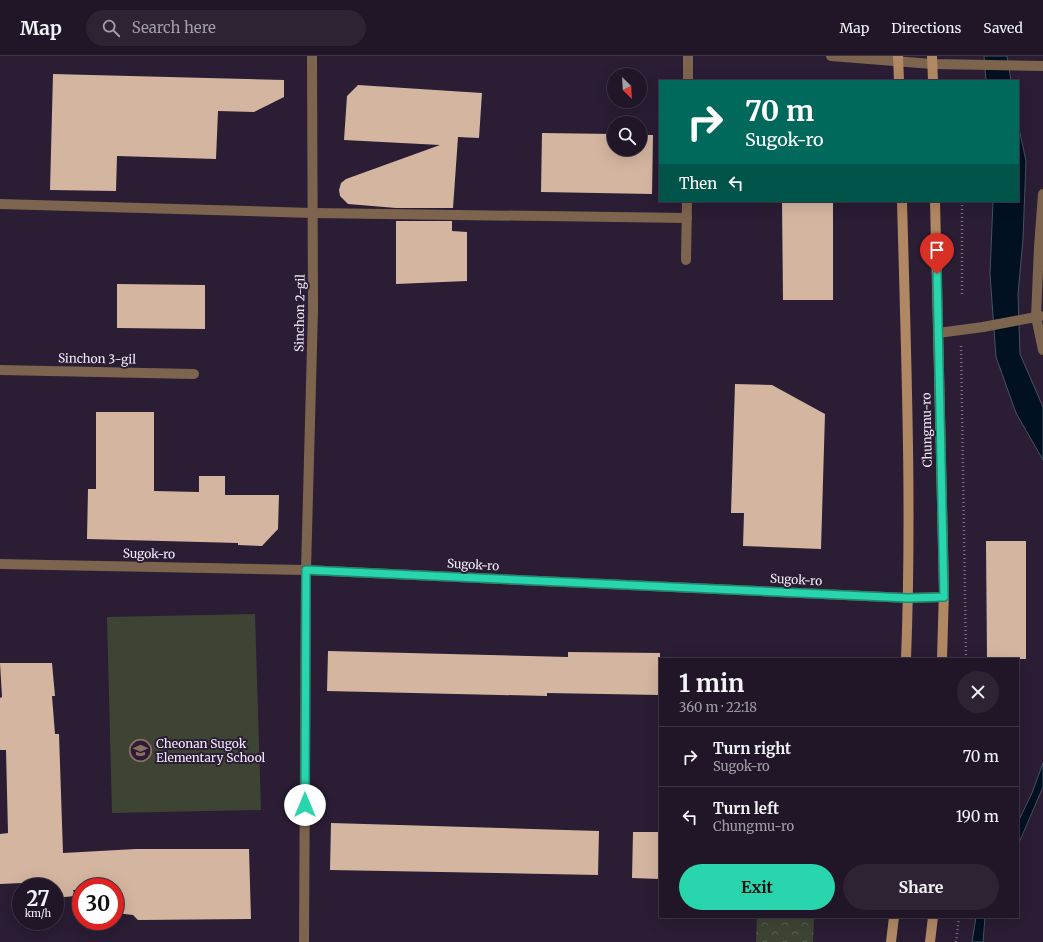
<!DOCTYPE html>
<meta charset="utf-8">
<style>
body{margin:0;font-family:Merriweather,serif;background:#2d2333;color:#f1f3f6;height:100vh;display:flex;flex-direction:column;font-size:15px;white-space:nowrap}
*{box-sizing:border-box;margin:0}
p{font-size:13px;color:#a29fa7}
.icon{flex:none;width:22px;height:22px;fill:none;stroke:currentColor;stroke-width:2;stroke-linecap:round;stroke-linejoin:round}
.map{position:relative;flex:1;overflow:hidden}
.details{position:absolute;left:659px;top:602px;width:360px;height:260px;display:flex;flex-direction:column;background:#201627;border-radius:0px;box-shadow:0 4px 16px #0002,0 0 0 1px #3d3544}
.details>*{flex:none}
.banner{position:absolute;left:659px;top:24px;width:360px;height:122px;border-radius:0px;box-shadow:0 4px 16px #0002,0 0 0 1px #3d3544;background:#00695c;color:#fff;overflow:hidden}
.needle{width:26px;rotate:156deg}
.buttons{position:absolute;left:607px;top:12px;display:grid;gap:8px}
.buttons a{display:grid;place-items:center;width:40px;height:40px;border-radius:50%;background:#201627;box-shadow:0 4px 16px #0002,0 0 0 1px #3d3544;font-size:20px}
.speed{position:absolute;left:12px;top:822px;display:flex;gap:8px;font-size:20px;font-weight:700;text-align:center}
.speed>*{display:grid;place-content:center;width:52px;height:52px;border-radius:50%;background:#201627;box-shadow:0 4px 16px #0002,0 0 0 1px #3d3544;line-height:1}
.speed small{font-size:10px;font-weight:400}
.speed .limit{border:6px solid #d22;background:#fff;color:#111}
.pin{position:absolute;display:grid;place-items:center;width:34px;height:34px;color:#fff;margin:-41px -17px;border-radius:50% 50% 50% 0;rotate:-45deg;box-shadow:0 0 4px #0007}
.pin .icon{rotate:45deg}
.me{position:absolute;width:44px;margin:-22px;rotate:0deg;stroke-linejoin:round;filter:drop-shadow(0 0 3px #0008)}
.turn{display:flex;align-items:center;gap:14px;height:84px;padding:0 20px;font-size:18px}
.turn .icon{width:52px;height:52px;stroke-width:2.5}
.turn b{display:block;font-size:28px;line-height:34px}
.then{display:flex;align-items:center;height:38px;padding:0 20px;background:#0003;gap:8px;font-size:15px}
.round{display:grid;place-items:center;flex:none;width:42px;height:42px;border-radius:21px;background:#2d2333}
.summary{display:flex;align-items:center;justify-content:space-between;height:68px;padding:0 20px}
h1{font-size:24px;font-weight:700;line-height:30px}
.cta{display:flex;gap:8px;margin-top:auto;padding:8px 20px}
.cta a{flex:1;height:46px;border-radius:24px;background:#29d5ac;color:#111;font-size:16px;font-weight:700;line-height:46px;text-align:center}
.cta a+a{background:#2d2333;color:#f1f3f6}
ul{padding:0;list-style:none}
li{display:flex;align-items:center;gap:12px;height:60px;padding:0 20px;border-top:1px solid #3d3544}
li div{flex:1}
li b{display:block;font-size:15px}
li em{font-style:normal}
header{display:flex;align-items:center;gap:24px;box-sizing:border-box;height:56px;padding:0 20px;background:#201627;border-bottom:1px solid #3d3544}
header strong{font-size:19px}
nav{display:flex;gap:22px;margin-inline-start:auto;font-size:14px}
.search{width:280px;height:36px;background:#2d2333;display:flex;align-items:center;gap:10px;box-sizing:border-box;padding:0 14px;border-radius:22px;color:#a29fa7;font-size:15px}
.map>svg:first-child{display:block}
</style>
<header>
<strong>Map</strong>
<div class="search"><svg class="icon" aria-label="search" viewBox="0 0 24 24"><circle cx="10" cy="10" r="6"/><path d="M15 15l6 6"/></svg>Search here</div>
<nav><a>Map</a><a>Directions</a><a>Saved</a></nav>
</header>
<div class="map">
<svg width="1043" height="886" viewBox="0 0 1043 886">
<defs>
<pattern id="forest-crowns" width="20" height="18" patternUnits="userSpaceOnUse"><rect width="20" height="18" fill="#3e4434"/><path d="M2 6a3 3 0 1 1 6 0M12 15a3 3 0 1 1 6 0" fill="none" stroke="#5a5f52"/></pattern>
</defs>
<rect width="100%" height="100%" fill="#2a1d34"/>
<path fill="url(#forest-crowns)" d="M757 861H814L813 886H756Z"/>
<path fill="#3e4434" d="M255 558 261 754 112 757 107 561Z"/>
<g fill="#011122" stroke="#495262">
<path d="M984 0H1007L1011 25H986Z"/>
<path d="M1018 68 1026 105 1023 183 1018 238 1020 298 1043 351V404L1016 357 996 301 990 218 993 145H1018Z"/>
<path d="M1043 707V731L1018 789V766L1032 737Z"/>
<path d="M976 861H985L983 886H972Z"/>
</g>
<g fill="#d3b5a0">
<path d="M53 18 284 24V41L254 56 218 55 216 103 117 100 116 135 50 134Z"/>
<path d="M358 29 482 37 479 82 458 81 453 152H396L348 148 340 140 339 134 341 127 346 123 440 89 344 84 347 40Z"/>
<path d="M542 77 614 78V93H640V79H653L652 138 541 136Z"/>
<path d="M782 145H833V244H783Z"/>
<path d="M396 165H452V175L467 176V225L396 228Z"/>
<path d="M117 228 205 229V273L117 272Z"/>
<path d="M735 328 772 329 825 358 821 493 743 490 744 457H731Z"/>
<path d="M96 356H154V435L199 436V420H225V439H279L278 473 262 490 238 489V487L87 483 88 433H96Z"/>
<path d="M986 485H1026V603H987Z"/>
<path d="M328 595 568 601V596L660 597V639L547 637V640L327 635Z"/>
<path d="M0 607H52L55 640H52L55 678H59L63 797 136 793H249L251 863 138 864 133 859 116 857 115 831H81V834H73L75 840 55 842V831H44V826L0 828V778L8 777 6 694H0V642L2 641Z"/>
<path d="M331 767 599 775 598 819 330 814Z"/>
<path d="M633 776H660V823L632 822Z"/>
</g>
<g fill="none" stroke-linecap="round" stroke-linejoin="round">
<g stroke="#7a6f82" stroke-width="2.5" stroke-dasharray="1 3" stroke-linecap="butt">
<path d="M962 145V241"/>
<path d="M961 290 966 603"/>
<path d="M956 886 959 861"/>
</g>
<g stroke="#7d644e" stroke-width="10">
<path d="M688 25V0"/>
<path d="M1043 138 1039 191 1036 261 1043 294"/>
<path d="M0 148 313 157 687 162"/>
<path d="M686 204 687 145"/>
<path d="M938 277 983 271 1041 260"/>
<path d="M0 314 194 318"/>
<path d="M304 886 306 514 313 254 312 0"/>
</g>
<g stroke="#7d644e" stroke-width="10">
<path d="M831 0 932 8 1043 10"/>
<path d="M0 508 306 514 908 542 944 541"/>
</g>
<g stroke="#b08864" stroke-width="10">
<path d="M898 0 899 25"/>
<path d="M932 0 933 25"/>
<path d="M902 145C906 297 912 451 906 603"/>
<path d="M935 145 944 533 942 603"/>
<path d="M891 886 894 861"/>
<path d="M930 886 933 861"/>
</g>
</g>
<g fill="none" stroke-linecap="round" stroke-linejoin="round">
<defs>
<path id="route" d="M305 749 306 514 908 542 944 541 937 218"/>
</defs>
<use href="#route" stroke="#1b8a70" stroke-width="10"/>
<use href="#route" stroke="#29d5ac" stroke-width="7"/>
</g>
<defs>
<symbol id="school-ring" viewBox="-11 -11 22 22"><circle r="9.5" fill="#2a1d34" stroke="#8d6e63" stroke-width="1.5"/><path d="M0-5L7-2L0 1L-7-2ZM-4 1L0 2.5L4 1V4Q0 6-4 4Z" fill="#8d6e63"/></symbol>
</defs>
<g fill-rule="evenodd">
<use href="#school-ring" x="128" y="682" width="25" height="25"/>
</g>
<g text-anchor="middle" stroke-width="4" stroke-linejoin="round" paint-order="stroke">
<g font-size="12" fill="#f2eaf9" stroke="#2a1d34">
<text transform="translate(300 257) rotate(-89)" y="4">Sinchon 2-gil</text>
<text transform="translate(97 303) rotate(1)" y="4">Sinchon 3-gil</text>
<text transform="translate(927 374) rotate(-91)" y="4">Chungmu-ro</text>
<text transform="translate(149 498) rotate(1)" y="4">Sugok-ro</text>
<text transform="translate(473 509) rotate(3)" y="4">Sugok-ro</text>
<text transform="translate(796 524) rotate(3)" y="4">Sugok-ro</text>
</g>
<g font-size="12" fill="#f2eaf9" stroke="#2a1d34" text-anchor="start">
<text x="156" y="692">Cheonan Sugok<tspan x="156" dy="14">Elementary School</tspan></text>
</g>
</g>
</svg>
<div class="buttons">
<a><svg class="needle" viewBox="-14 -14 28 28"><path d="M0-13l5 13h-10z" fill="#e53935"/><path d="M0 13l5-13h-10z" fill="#a29fa7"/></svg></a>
<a><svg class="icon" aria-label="search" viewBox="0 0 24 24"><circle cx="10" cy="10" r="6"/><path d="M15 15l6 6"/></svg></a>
</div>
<div class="speed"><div>27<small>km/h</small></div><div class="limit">30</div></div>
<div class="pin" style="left:937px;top:218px;background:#d93025"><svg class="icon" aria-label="arrive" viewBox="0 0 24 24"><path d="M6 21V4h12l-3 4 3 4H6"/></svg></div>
<svg class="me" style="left:305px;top:749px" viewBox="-20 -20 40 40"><circle r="19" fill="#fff"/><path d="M0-13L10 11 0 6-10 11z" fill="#29d5ac"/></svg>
<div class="banner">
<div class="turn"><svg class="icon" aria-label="right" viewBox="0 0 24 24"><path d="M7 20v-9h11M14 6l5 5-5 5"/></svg><div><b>70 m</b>Sugok-ro</div></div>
<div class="then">Then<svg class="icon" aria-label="left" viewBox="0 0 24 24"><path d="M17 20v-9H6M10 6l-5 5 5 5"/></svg></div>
</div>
<section class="details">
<div class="summary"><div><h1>1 min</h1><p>360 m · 22:18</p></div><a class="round"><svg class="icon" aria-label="close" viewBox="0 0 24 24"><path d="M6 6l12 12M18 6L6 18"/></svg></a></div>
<ul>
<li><svg class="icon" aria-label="right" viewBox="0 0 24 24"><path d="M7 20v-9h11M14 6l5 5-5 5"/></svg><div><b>Turn right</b><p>Sugok-ro</p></div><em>70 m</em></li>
<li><svg class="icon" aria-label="left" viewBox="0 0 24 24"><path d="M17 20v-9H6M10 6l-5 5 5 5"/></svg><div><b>Turn left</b><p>Chungmu-ro</p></div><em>190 m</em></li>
</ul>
<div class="cta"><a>Exit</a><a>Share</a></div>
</section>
</div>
